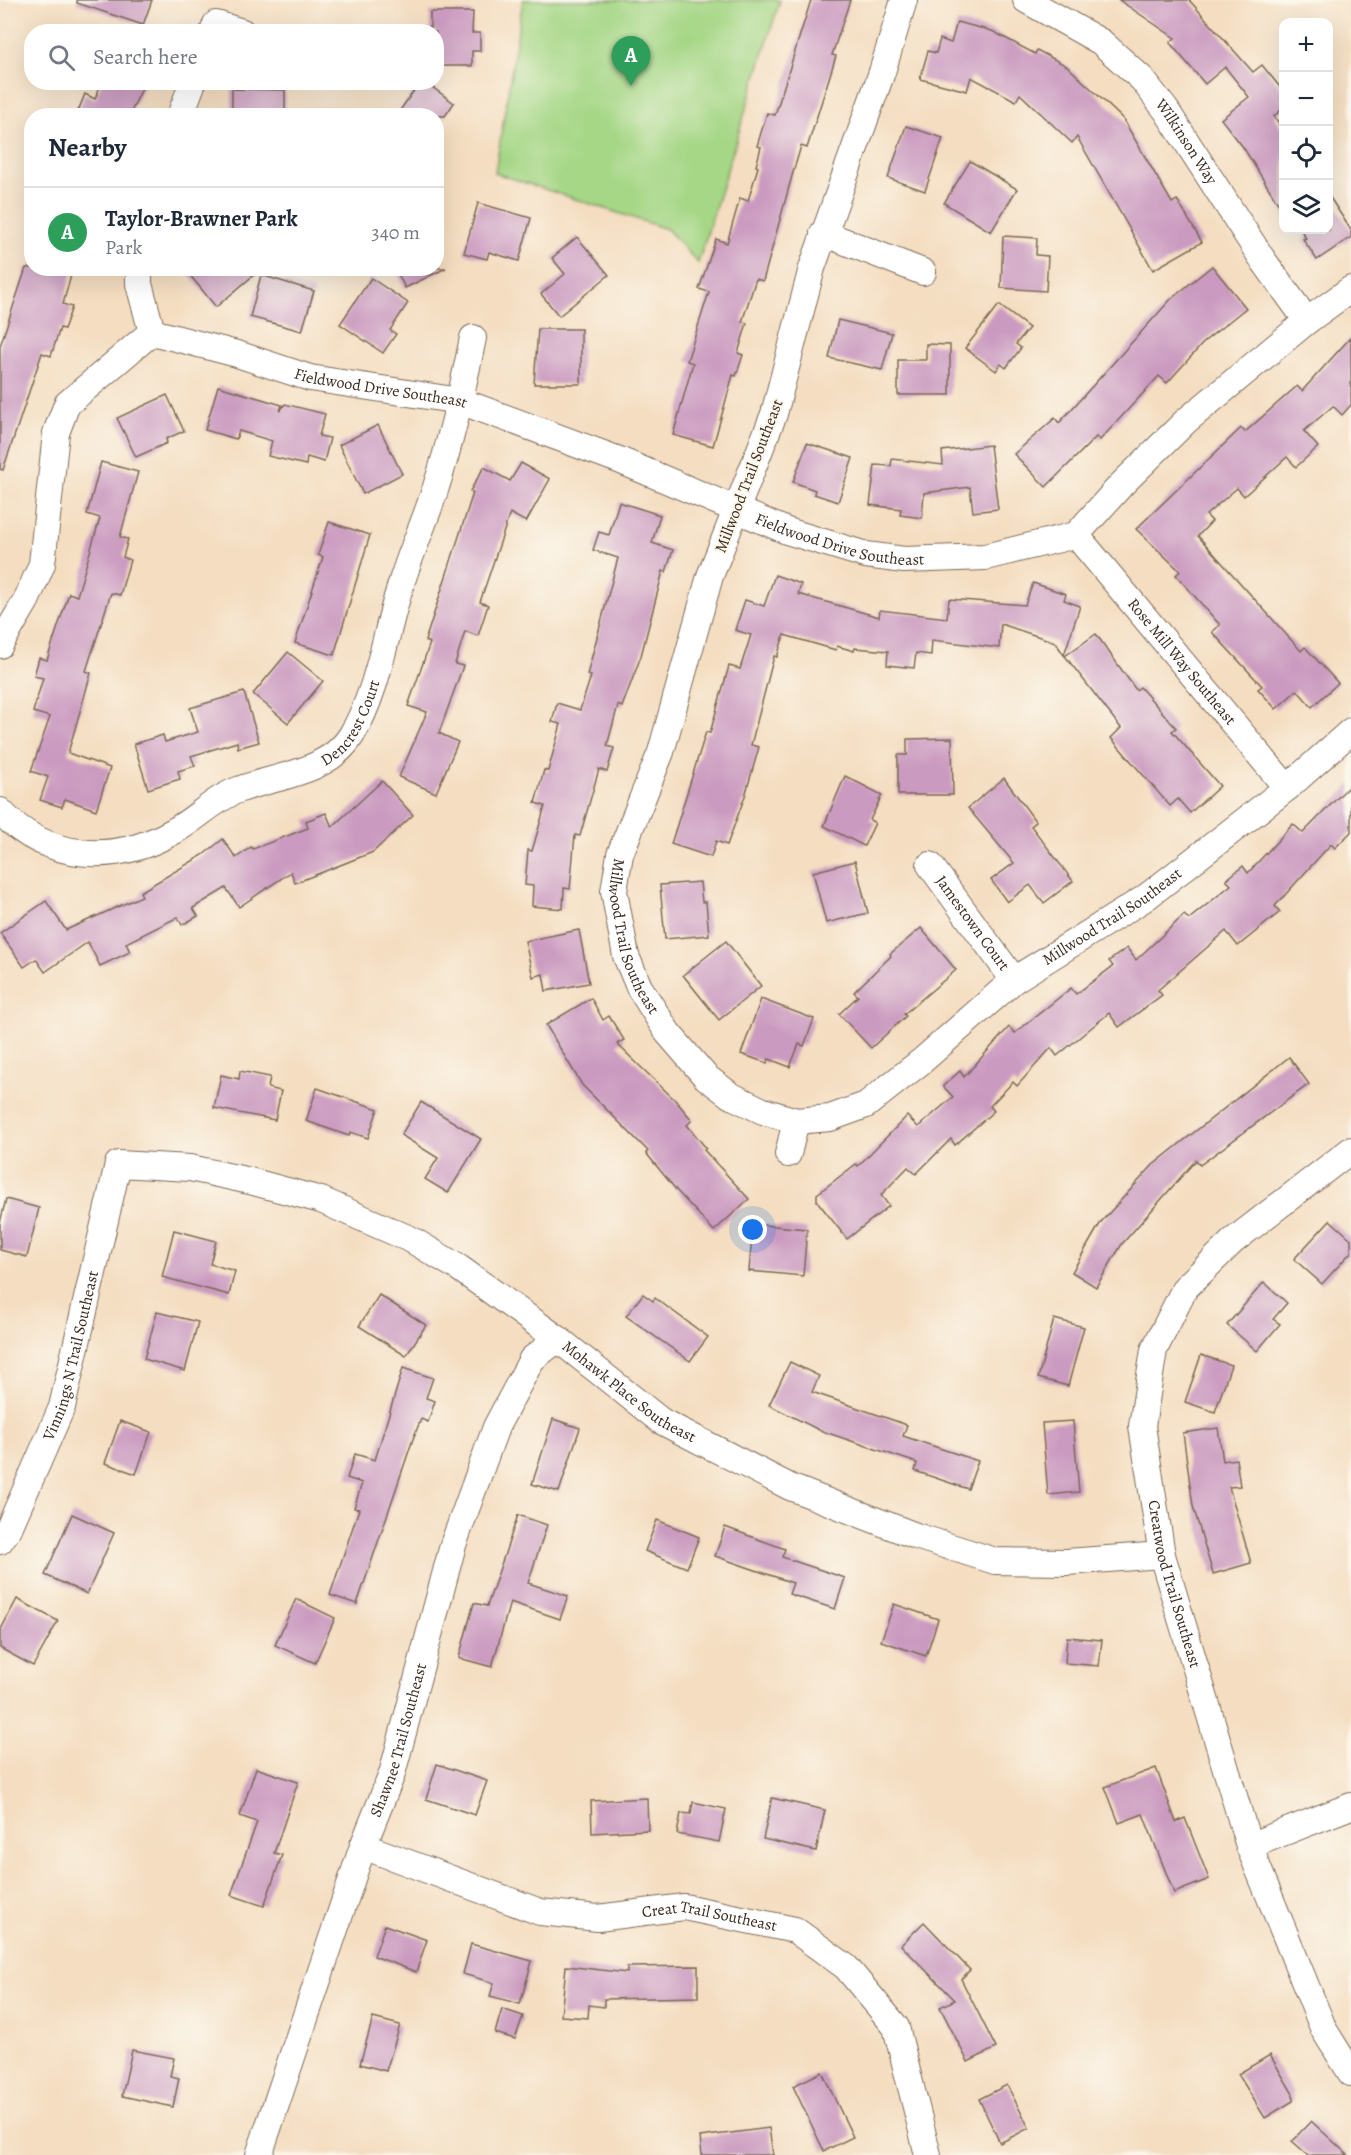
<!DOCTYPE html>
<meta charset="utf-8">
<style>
:root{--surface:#fff;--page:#f6f6f7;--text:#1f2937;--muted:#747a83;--line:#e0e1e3;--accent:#d93025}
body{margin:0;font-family:Alegreya,serif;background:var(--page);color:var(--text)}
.controls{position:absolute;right:18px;top:18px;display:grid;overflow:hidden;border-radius:12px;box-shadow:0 6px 24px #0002}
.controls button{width:54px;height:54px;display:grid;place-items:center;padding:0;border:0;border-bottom:2px solid var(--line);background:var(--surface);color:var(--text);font:30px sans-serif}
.you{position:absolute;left:753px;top:1230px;width:21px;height:21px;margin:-15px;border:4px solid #fff;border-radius:50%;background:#1a73e8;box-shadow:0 0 0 9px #1a73e833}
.badge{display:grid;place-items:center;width:39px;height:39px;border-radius:50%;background:var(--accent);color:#fff;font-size:20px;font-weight:700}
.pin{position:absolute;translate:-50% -50px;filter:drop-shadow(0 2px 3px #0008)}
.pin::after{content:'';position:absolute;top:32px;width:21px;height:18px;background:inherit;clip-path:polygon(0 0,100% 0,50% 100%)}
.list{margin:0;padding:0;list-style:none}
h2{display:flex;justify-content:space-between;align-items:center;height:78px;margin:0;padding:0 24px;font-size:26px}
h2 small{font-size:20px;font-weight:400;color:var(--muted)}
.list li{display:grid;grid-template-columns:39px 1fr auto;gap:18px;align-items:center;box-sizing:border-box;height:90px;padding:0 24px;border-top:2px solid var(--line)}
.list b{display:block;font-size:22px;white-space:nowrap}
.list p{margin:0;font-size:20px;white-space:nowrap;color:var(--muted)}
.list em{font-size:20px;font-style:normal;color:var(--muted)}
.icon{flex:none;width:33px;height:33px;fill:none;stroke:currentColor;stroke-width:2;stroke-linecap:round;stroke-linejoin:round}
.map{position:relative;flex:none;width:1351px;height:2155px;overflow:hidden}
.search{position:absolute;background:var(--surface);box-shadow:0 6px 24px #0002;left:24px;top:24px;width:420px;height:66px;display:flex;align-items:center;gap:15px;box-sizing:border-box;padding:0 21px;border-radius:24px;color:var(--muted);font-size:22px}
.panel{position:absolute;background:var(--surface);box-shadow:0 6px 24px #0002;left:24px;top:108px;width:420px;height:168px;border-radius:24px}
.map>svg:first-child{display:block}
.green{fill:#a5d786;stroke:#708052;stroke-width:1.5}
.building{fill:#ca9ac0}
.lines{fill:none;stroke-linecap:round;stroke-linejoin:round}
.street-casing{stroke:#7c6957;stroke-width:28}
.street{stroke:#fff;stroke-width:26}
.labels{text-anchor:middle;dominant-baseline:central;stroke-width:4.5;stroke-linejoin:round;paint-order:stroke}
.street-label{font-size:16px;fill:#3b2a1e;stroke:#fbf7ec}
</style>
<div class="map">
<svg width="1351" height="2155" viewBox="0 0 1351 2155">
<rect width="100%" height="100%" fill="#fbf7ec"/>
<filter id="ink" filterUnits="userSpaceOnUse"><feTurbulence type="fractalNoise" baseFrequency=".0167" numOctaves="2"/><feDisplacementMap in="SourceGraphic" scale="12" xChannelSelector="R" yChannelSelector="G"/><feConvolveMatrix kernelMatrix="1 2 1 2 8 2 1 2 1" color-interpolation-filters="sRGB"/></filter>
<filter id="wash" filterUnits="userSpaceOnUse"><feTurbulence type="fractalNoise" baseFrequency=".008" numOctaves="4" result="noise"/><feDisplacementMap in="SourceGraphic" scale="24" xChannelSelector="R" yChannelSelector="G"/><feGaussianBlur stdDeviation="1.35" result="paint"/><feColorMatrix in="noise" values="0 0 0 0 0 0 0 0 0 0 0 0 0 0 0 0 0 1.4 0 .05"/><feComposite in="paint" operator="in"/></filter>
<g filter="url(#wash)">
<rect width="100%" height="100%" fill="#f4ddc0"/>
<polygon class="green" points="523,0 780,0 698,263 667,229 495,173"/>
<g id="blocks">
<g class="building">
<polygon points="77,0 152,0 143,25 77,3"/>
<polygon points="811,0 850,0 832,55 836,56 807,148 801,146 792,176 763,281 756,279 742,322 747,323 738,353 743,355 736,376 733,375 713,446 673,435 693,363 687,361 709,292 699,289 716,239 727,243 740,198 748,201 758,167 756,166 761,147 757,146 767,113 775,115"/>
<polygon points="1119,0 1189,0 1253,72 1262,65 1284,92 1284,108 1274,116 1284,131 1284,213 1243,147 1221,119 1249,97 1225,67 1205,84 1170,43 1175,38"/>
<polygon points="430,12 473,12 472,33 480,33 480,51 472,51 472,66 436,66 436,32 430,32"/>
<polygon points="957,22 992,31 1035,54 1037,50 1067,66 1123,119 1172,203 1177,200 1202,242 1153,270 1077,137 1072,143 1020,94 1016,101 971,77 967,91 920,79 928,51 936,53 940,39 951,43"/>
<polygon points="102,82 145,82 130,114 133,116 76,116 85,94 95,99"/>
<polygon points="420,82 425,82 454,103 445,116 396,116"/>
<polygon points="232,89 285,90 285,116 232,116"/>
<polygon points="906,126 943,138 925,191 888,178"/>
<polygon points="970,161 1017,189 991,232 944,203"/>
<polygon points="1329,196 1351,230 1351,237 1317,260 1303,239 1306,238 1301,230 1329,230"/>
<polygon points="478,203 531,218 519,261 489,252 487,259 464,253"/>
<polygon points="1003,236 1037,238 1036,255 1048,256 1046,291 1001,288"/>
<polygon points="577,237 609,275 559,316 541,294 565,274 552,258"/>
<polygon points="1212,266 1246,308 1206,340 1167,383 1159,376 1100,440 1096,437 1046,487 1014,454 1055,418 1059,423 1171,299"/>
<polygon points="26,268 73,268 63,304 72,307 64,329 60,328 51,356 42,353 3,470 0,469 0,346"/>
<polygon points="184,268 262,268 216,307"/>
<polygon points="395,268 446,268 405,288"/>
<polygon points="261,275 314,291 302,331 250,317"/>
<polygon points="371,278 408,303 390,330 396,334 383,353 340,324"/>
<polygon points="999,305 1029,328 1016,344 1021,348 1006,368 1001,364 996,371 965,348"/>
<polygon points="838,320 892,333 882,370 829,358"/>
<polygon points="538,329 581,329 581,384 534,384"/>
<polygon points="1351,337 1351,405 1342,415 1333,406 1304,431 1318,447 1296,467 1287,457 1244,496 1237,488 1206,515 1212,521 1198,536 1301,651 1305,647 1338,683 1312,707 1297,690 1276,709 1258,689 1262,686 1212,632 1220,625 1176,575 1180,571 1136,529 1241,428 1245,432 1297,386 1302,391"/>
<polygon points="926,344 950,345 950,395 898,395 898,360 926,360"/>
<polygon points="218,386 282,405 280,411 285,404 325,414 319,436 330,438 324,462 307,457 306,465 268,456 272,441 239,431 236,439 205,430"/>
<polygon points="167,395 184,431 166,439 167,443 136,457 117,418"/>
<polygon points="378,425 402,474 363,494 339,445"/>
<polygon points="807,443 853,458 838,502 814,494 815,490 793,482"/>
<polygon points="990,445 998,509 973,512 970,487 924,493 922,518 900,515 901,509 870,505 875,465 891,466 892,459 943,465 942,451"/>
<polygon points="101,462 138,472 120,537 128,539 123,557 130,560 120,595 111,593 86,671 91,673 68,753 110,768 96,810 65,799 62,807 40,800 48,777 31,771 50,717 33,712 43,678 34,676 39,658 47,660 69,593 77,596 100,518 87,514"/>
<polygon points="521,463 550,479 526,522 510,513 480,602 488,605 478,636 465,631 455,664 463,666 439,733 458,742 436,793 399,777 427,712 408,706 430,643 425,641 473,493 470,491 484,467 510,481"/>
<polygon points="619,502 660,515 652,543 673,550 666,572 663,571 641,656 622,707 618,705 607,746 614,748 607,772 599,769 580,836 575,835 570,889 564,888 563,909 532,906 533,886 525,885 528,850 532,851 545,806 535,803 544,770 548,771 561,724 552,722 557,703 580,710 591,676 587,675 618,558 593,550 599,532 609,535"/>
<polygon points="329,522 370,535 334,655 295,643 323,557 318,555"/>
<polygon points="775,575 801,584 798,594 879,617 880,610 947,618 949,599 1025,605 1033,583 1066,594 1064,600 1080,606 1064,655 1055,642 1001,624 999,648 932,640 931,655 916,653 914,668 887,665 888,651 855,648 854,651 837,646 836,650 784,635 777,657 774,656 751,745 759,747 745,796 727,845 716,841 711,857 671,844 706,732 710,733 729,666 740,669 751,635 735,630 745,600 764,606"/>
<polygon points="1096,634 1136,690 1140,687 1176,728 1172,731 1220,786 1190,813 1178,799 1170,806 1111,738 1121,728 1065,656"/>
<polygon points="288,652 323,681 288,723 253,694"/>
<polygon points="244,692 259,742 238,748 237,742 191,756 195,766 178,771 180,779 148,789 134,744 163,735 165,742 198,732 190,708"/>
<polygon points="952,738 953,795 898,795 898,755 907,755 907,739"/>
<polygon points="845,776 882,795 870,820 875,823 864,846 824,826"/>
<polygon points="1004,778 1036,822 1031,826 1073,881 1044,903 1030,885 1007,902 991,880 1014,863 968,808"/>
<polygon points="382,781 413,815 373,852 295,883 291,872 239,907 226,888 193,908 198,916 182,925 178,917 126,943 130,952 100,966 88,942 45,972 36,959 24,967 0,933 46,901 66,930 142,896 140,892 203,855 223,839 236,858 251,847 253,849 308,828 306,821 326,813 332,827"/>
<polygon points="1351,784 1351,832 1335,848 1331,844 1275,906 1280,912 1238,946 1226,931 1158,990 1162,995 1119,1027 1109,1013 1057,1056 1051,1048 1017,1086 1013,1082 990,1106 994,1111 955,1145 951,1139 916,1174 908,1167 881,1195 889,1206 847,1239 817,1201 817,1194 856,1164 858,1166 907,1116 918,1127 953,1097 943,1086 960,1071 964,1077 1009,1027 1015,1033 1071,988 1076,994 1113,966 1109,961 1127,948 1136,960 1184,915 1189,919 1231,885 1226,880 1243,866 1248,873 1293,824 1303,833"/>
<polygon points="855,861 868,913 826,923 813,872"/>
<polygon points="700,882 702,902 706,902 709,935 665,939 660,885"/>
<polygon points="921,928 956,970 904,1014 906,1016 871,1048 839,1014 858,996 854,992 891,956 890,954"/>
<polygon points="579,930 589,983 546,991 543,974 533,977 525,941"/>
<polygon points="726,941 761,986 719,1020 683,975"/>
<polygon points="591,998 603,1020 609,1016 624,1040 617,1044 676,1101 692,1120 687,1125 706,1148 704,1150 749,1199 714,1231 677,1191 646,1153 648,1151 582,1085 546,1025"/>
<polygon points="761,999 814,1019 804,1046 799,1044 790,1067 769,1059 767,1063 741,1054"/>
<polygon points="1289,1057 1309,1084 1200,1165 1196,1160 1122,1244 1096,1287 1072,1272 1101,1222 1153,1165"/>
<polygon points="240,1071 270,1077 268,1088 281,1091 275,1120 214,1108 221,1075 239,1079"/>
<polygon points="317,1088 378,1109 368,1138 350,1132 349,1136 306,1121"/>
<polygon points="421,1102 481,1139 448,1193 425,1179 438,1158 401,1135"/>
<polygon points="6,1199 39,1208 27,1257 0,1250 0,1223"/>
<polygon points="1330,1220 1351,1239 1351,1252 1322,1284 1294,1259"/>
<polygon points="753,1224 807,1229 803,1276 749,1271"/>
<polygon points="174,1230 216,1241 210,1264 235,1271 229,1295 162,1277"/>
<polygon points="1264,1282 1287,1303 1273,1319 1280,1324 1257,1351 1227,1325"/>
<polygon points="643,1294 653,1301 655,1298 708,1337 690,1361 626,1316"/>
<polygon points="379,1295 426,1325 406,1356 359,1326"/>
<polygon points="157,1312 198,1322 185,1371 144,1359"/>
<polygon points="1054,1319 1084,1327 1068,1386 1038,1378"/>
<polygon points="1201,1355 1231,1365 1215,1412 1185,1402"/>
<polygon points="790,1362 819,1376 812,1392 907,1425 903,1436 978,1461 968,1489 915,1471 917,1463 819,1430 769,1405"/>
<polygon points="403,1368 433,1378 426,1398 435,1401 428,1422 421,1419 413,1439 357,1604 330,1595 359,1509 354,1508 362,1483 347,1478 355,1454 375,1460"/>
<polygon points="553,1419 580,1428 559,1492 532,1484"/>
<polygon points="120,1421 151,1432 136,1474 105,1463"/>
<polygon points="1073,1421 1079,1492 1048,1495 1042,1423"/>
<polygon points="1218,1428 1223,1461 1236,1459 1240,1486 1229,1487 1251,1563 1213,1574 1193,1506 1183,1433"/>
<polygon points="72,1514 114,1533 87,1594 45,1575"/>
<polygon points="518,1515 547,1525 528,1583 568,1596 560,1619 510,1602 492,1667 459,1658 474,1603 487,1606"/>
<polygon points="657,1520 699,1537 687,1568 645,1551"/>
<polygon points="725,1527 785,1549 782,1557 845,1578 835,1609 789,1594 793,1583 715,1556"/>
<polygon points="17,1599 58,1621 33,1666 0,1648 0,1631"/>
<polygon points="296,1599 335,1618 315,1663 275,1645"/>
<polygon points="894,1604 938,1619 926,1656 881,1641"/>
<polygon points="1067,1637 1102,1640 1099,1666 1065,1663"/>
<polygon points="437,1764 487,1781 475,1815 426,1799"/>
<polygon points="256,1768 298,1782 274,1853 282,1855 264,1906 231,1895 257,1822 240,1816"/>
<polygon points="1156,1768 1176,1822 1185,1818 1209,1879 1174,1893 1143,1814 1119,1823 1105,1787"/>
<polygon points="647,1798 648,1830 592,1833 591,1801"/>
<polygon points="772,1798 825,1810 816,1851 763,1839"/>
<polygon points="693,1802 726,1809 719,1842 677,1834 681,1813 691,1814"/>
<polygon points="924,1922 970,1970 961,1979 996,2048 968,2062 940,2007 955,2000 901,1945"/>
<polygon points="385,1925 427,1940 416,1972 374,1956"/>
<polygon points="471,1944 532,1961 520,2004 490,1996 494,1983 463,1974"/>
<polygon points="566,1966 627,1973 627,1967 698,1966 698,1997 604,1999 604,2007 589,2005 588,2018 561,2016"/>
<polygon points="502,2009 523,2016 515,2039 495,2033"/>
<polygon points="373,2018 400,2025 386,2071 360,2064"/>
<polygon points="132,2050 174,2058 170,2076 179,2078 173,2107 122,2096"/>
<polygon points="1270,2055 1293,2094 1293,2101 1265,2118 1238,2074"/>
<polygon points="822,2072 853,2137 824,2151 793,2086"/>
<polygon points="1007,2085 1029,2128 1000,2143 979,2099"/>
<polygon points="1311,2121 1348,2155 1308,2155 1292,2141"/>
<polygon points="769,2128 773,2155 702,2155 700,2137"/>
</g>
</g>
</g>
<g filter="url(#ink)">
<use href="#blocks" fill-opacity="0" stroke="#7c6957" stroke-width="1.5"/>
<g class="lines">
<defs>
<g id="street">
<path id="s1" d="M 904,0 L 882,72 L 812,268 L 774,414 L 710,576 L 661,752 L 620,854 L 614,891 L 626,956 L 639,987 L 668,1033 L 706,1077 L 730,1095 L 763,1111 L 796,1121 L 830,1118 L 866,1105 L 923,1060 L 1014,980 L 1145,898 L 1287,788 L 1351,731"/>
<path id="s2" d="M 1026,0 L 1101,42 L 1142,79 L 1166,110 L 1263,260 L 1307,321"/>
<polyline points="213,32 216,24 242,32"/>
<polyline points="180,116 193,82"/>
<polyline points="823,233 923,272"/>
<path id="s3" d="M 152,332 L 237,354 L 310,378 L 460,401 L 619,460 L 787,531 L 866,555 L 904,560 L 985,557 L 1076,535 L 1122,484 L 1186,421 L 1307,321 L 1351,289"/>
<path id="s4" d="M 1076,535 L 1287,788"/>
<polyline points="0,645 26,601 42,564 56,433 67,404 152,332 139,284 139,268"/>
<path id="s5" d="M 0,811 C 47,861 115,865 174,831 C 196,819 214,799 238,790 C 275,776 328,773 351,736 C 379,690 385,632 402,581 C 412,549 426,519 436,487 C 452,438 463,388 473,338"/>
<path id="s6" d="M 930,865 L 1014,980"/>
<path id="s7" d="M 1351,1150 L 1233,1241 L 1185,1288 L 1154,1350 L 1142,1426 L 1162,1555 L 1249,1846 L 1324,2030 L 1351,2073"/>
<polyline points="788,1154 796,1121"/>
<path id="s8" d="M 0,1541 L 9,1528 L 62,1407 L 118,1164 L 190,1168 L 250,1181 L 321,1200 L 412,1240 L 459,1268 L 558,1339 L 661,1421 L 790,1487 L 916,1536 L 995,1561 L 1067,1562 L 1162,1555"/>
<path id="s9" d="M 363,1846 L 540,1912 L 598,1918 L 684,1907 L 795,1930 L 846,1967 L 896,2027 L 928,2155"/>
<polyline points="1249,1846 1351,1806"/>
<path id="s10" d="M 259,2155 L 363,1846 L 392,1774 L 453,1545 L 496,1427 L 532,1359 L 558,1339"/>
</g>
</defs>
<use href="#street" class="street-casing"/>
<use href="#street" class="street"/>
</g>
</g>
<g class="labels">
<g class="street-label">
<text stroke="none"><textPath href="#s2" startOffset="218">Wilkinson Way</textPath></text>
<text stroke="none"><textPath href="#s3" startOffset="236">Fieldwood Drive Southeast</textPath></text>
<text transform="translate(749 476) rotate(-69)">Millwood Trail Southeast</text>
<text stroke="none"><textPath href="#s3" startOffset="722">Fieldwood Drive Southeast</textPath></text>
<text stroke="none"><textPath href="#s4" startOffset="165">Rose Mill Way Southeast</textPath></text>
<text stroke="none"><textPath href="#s5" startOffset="405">Dencrest Court</textPath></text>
<text stroke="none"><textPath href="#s1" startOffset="1635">Millwood Trail Southeast</textPath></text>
<text stroke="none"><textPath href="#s6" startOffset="72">Jamestown Court</textPath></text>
<text stroke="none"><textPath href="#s1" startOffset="987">Millwood Trail Southeast</textPath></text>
<text stroke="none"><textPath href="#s8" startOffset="200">Vinnings N Trail Southeast</textPath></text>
<text stroke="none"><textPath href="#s8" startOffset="969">Mohawk Place Southeast</textPath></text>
<text stroke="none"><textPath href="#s7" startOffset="524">Creatwood Trail Southeast</textPath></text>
<text stroke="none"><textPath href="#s10" startOffset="438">Shawnee Trail Southeast</textPath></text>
<text stroke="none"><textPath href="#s9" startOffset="360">Creat Trail Southeast</textPath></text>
</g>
</g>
</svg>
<div class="controls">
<button>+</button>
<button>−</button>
<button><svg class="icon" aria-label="locate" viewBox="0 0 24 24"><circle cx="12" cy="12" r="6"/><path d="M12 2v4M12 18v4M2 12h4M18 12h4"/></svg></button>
<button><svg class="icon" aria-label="layers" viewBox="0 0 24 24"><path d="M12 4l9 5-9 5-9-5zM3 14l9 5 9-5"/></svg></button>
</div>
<div class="you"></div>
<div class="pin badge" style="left:631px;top:86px;background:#2e9e5b">A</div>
<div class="search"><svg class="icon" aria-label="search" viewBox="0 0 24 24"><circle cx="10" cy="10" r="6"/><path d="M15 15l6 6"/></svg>Search here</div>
<section class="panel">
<h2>Nearby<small></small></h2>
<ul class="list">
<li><span class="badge" style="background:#2e9e5b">A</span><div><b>Taylor-Brawner Park</b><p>Park</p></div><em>340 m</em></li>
</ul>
</section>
</div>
